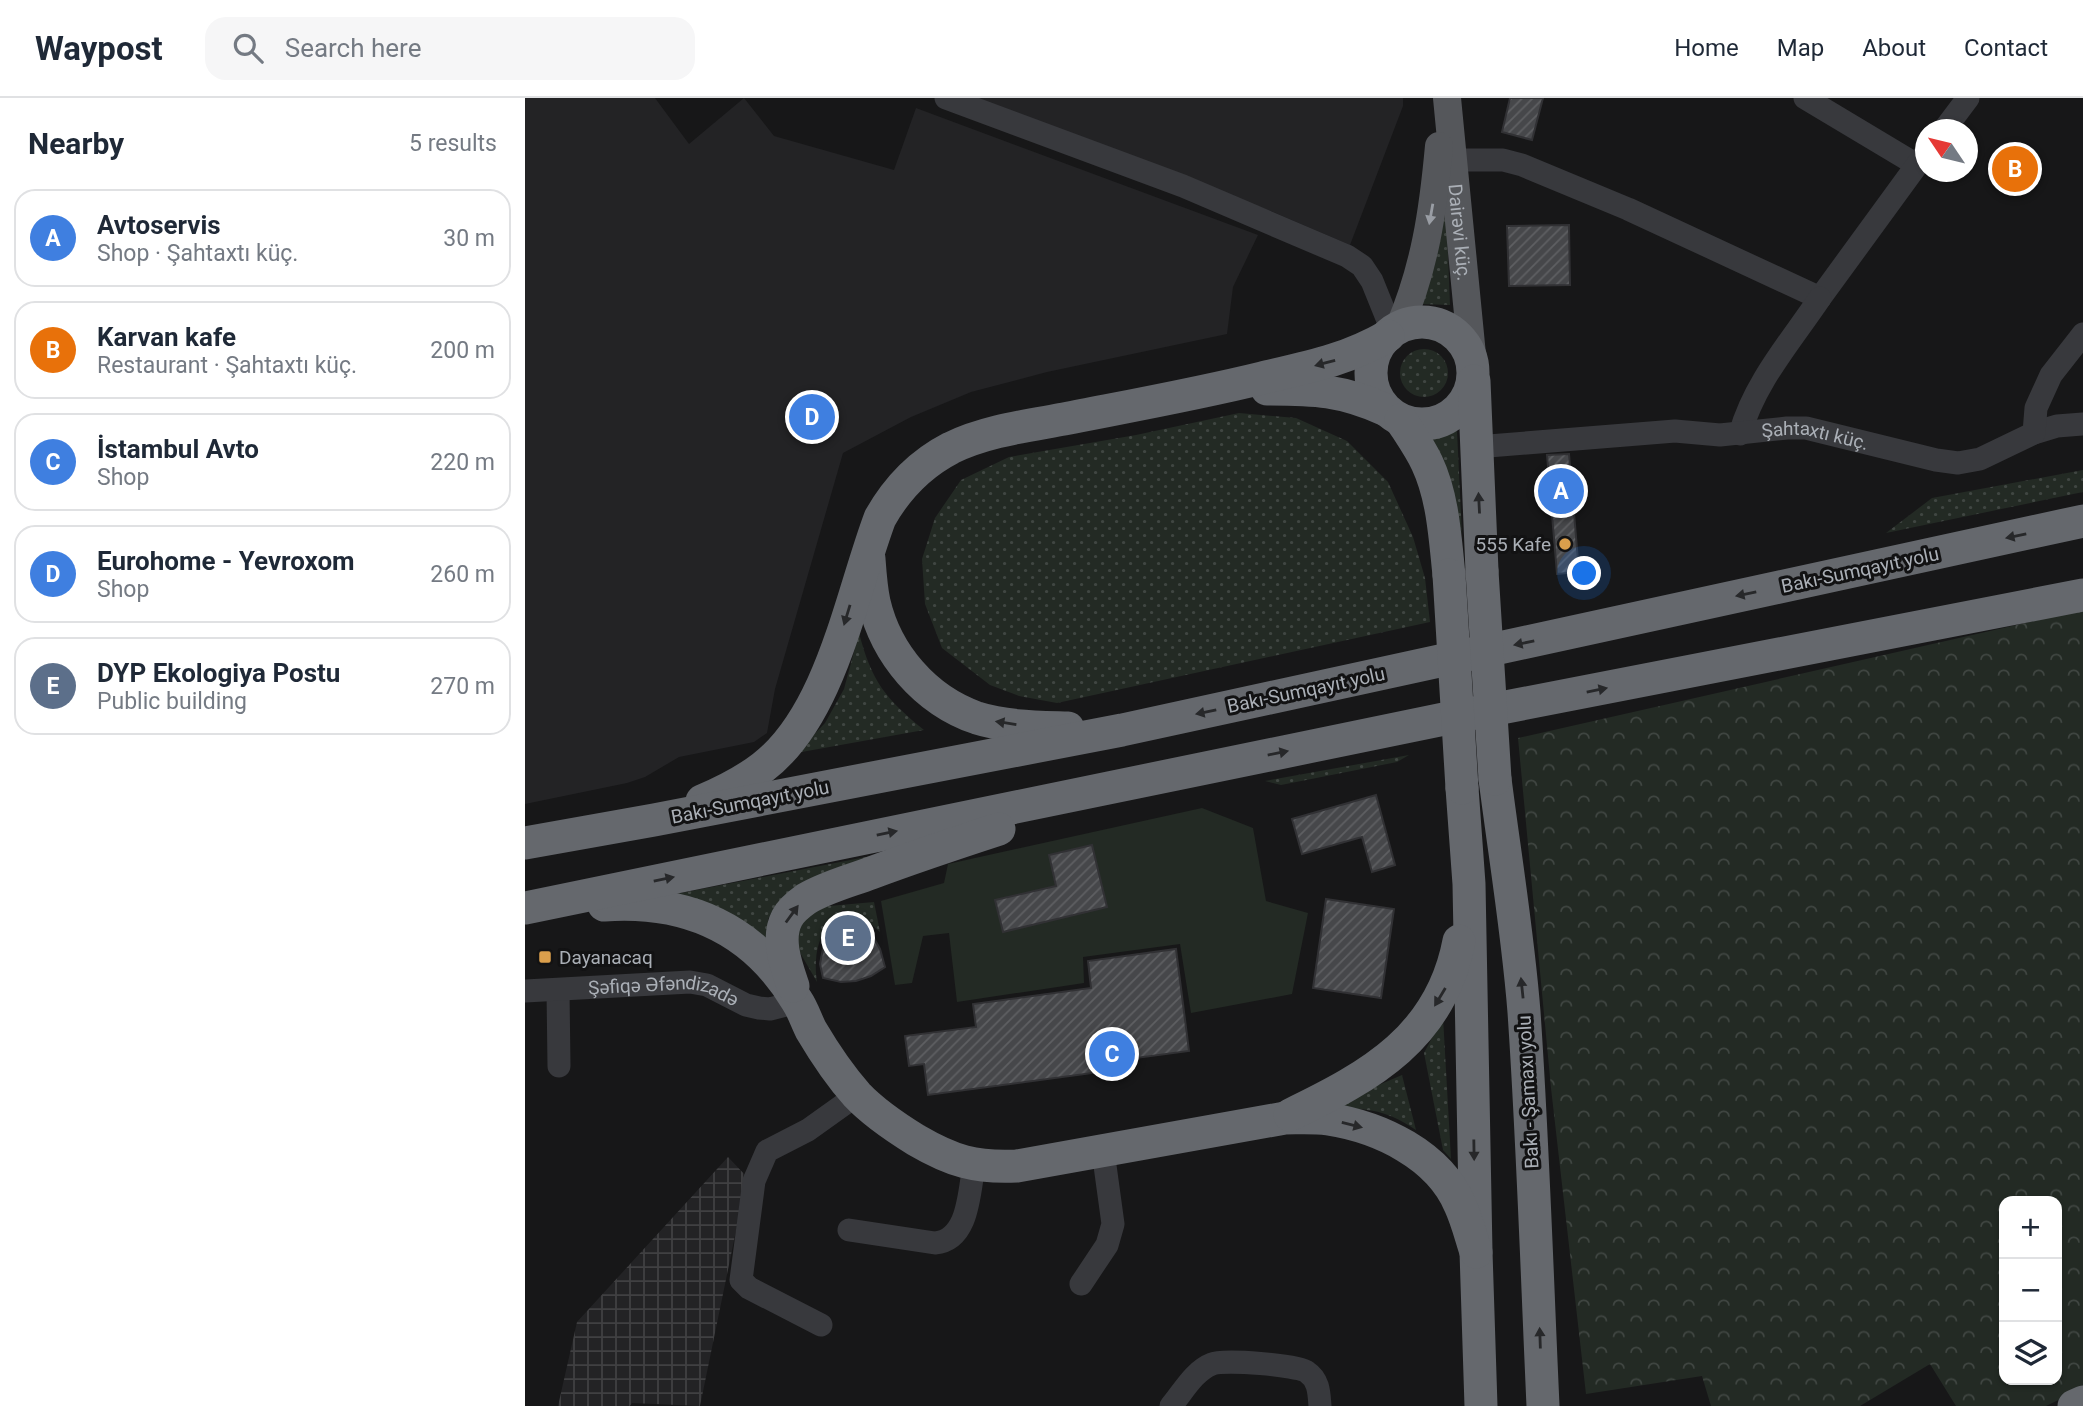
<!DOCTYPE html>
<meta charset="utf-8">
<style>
:root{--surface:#fff;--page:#f6f6f7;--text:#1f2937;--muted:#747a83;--line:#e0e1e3;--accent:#0b8043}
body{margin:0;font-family:Roboto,sans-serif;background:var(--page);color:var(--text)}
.controls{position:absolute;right:21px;bottom:21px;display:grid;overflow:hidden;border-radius:14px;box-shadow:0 2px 5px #0004}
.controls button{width:63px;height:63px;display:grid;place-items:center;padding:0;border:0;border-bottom:2px solid var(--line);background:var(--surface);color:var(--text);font:35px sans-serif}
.compass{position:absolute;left:1390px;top:21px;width:63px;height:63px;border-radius:50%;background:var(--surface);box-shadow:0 2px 5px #0004;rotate:305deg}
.you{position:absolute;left:1060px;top:476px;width:24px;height:24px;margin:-18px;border:5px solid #fff;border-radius:50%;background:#1a73e8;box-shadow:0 0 0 10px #1a73e833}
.badge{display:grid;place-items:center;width:46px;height:46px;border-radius:50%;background:var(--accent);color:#fff;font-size:23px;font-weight:700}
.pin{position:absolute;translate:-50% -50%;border:4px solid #fff;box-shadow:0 2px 7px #0006}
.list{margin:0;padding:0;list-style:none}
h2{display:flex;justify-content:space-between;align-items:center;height:91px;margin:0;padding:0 28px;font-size:30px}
h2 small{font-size:23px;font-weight:400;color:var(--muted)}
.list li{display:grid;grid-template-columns:46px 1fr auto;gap:21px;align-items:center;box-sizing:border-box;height:98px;margin:0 14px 14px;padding:0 14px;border:2px solid var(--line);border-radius:21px}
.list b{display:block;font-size:26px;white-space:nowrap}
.list p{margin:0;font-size:23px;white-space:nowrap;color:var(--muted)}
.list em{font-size:23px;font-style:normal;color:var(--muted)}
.icon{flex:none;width:38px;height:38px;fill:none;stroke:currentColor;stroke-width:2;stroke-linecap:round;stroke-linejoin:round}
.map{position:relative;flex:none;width:1558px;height:1308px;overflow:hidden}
header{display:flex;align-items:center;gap:42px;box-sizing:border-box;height:98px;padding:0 35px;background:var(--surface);border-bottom:2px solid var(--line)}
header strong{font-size:33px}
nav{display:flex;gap:38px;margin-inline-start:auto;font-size:24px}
.search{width:490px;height:63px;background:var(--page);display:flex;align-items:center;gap:18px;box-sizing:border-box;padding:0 24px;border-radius:21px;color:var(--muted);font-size:26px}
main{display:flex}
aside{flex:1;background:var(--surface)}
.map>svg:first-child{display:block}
.built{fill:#232325}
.industrial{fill:url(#industrial-grid)}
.grass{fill:url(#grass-dots)}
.forest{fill:url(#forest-crowns);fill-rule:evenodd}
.park{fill:#232a24}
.building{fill:url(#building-hatch);stroke:#313134;stroke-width:2}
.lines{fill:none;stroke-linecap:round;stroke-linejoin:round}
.minor{stroke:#38393d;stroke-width:23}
.major{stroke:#55575b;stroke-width:28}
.highway{stroke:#65686d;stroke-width:33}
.highway-bridge{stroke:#65686d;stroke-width:33}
.oneway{fill:#999da4}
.oneway2{fill:#27282a}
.poi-dot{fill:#db9f4c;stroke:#121213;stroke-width:2.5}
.labels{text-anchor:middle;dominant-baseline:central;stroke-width:6;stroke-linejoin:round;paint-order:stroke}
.street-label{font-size:19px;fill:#aaafb6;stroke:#121213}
.poi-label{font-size:19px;fill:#aaafb6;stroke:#121213;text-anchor:end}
</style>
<header>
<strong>Waypost</strong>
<div class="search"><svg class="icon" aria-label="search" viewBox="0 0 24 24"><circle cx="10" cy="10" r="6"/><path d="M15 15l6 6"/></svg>Search here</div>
<nav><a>Home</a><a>Map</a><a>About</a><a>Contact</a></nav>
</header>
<main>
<aside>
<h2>Nearby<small>5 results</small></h2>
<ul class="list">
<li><span class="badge" style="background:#3f7fe0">A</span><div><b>Avtoservis</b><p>Shop · Şahtaxtı küç.</p></div><em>30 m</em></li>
<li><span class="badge" style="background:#e8710a">B</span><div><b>Karvan kafe</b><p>Restaurant · Şahtaxtı küç.</p></div><em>200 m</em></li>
<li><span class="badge" style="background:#3f7fe0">C</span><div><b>İstambul Avto</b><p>Shop</p></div><em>220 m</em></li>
<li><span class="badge" style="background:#3f7fe0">D</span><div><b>Eurohome - Yevroxom</b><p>Shop</p></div><em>260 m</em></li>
<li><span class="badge" style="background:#5c6f8a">E</span><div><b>DYP Ekologiya Postu</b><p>Public building</p></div><em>270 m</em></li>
</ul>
</aside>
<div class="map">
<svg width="1558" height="1308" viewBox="0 0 1558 1308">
<defs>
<pattern id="industrial-grid" width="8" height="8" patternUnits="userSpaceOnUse" patternTransform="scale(1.75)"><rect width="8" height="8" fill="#232325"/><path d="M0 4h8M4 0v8" fill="none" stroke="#404042"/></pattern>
<pattern id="grass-dots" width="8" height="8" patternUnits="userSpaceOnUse" patternTransform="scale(1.75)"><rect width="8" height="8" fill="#232a24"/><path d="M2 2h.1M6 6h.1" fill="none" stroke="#404642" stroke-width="1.8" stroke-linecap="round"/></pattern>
<pattern id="forest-crowns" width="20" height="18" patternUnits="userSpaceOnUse" patternTransform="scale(1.75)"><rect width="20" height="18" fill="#232a24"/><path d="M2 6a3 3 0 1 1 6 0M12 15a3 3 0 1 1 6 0" fill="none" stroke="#404642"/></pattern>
<pattern id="building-hatch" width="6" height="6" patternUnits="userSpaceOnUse" patternTransform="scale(1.75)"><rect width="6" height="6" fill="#46474a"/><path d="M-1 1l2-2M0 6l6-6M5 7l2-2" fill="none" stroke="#5e5f62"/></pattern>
</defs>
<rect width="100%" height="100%" fill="#171718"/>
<g class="built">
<polygon points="0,0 130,0 164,46 219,0 249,38 369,72 391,10 733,137 708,189 702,236 522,274 446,294 386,319 318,355 250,591 242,635 229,644 154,659 120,679 102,685 0,706"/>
<polygon points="448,0 878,0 878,8 825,147 748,114"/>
</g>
<polygon class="industrial" points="203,1059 222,1079 175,1308 107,1305 105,1308 33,1308 52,1224"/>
<g class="grass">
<polygon points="920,80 925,207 895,206"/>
<circle cx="899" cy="275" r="24"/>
<polygon points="714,315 771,320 822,343 863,384 888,439 900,480 905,524 532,605 494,598 465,587 417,550 400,506 397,461 410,420 436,382 484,359 611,337"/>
<polygon points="932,333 937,437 929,399 896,335"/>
<polygon points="1558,372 1558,394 1361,435 1407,400"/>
<path d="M 334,535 C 347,584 360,600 399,632 L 271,655 L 300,625 L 319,591 Z"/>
<polygon points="884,657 872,664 756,687 740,683"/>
<polygon points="392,749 251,807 243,821 247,852 146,797"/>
<path d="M 349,804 L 355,834 L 334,816 L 318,812 C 294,831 288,854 292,884 L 270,846 L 272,829 L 293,809 Z"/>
<polygon points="918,919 926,1061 918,1052 899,955"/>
<path d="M 877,977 L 891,1032 C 857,1009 840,1011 800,1010 Z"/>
</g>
<path class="forest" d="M 1558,512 L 1558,1290 L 1521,1308 L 1431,1308 L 1405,1266 L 1335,1308 L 1186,1308 L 1177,1278 L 1061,1296 L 1026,990 L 993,640 ZM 1479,1103 L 1532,1103 L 1532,1282 L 1479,1282 Z"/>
<polygon class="park" points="677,710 728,730 741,803 783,815 767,896 666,915 655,846 558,859 559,885 432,904 424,835 398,838 387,885 370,887 356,803 419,785 423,766"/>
<g class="building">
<polygon points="985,0 1018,0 1007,42 977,34"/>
<polygon points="1044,127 1045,187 984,188 982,128"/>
<polygon points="1044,356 1054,474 1032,476 1022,357"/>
<polygon points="851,697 870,767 847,774 837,739 777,756 767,721"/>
<polygon points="567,747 582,809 478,834 470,802 531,788 524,757"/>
<polygon points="801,801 869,811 856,900 788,890"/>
<polygon points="319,819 334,825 347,837 355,851 360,869 346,878 331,883 316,884 298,880 295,866 298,850 304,836"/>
<polygon points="651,851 664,953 573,965 575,974 403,997 399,966 384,968 380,938 451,929 448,906 566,890 563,863"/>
</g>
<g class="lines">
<g class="minor">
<polyline points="421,0 658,88 822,158 837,168 847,183 868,235"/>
<polyline points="1280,0 1392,67"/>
<polyline points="1419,32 1443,0"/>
<polyline points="928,62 978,62 997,67 1103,111 1295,200 1400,56"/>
<polyline points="1509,335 1532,328 1558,326"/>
<path d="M 1215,336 C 1229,285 1266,243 1295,200"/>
<path id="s1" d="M 951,349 L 1150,333 L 1195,337 L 1262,330 L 1281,330 L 1411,362 L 1433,365 L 1455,361 L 1509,335 L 1511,310 L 1526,277 L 1558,236"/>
<polyline points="33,892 34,968"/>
<path id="s2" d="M 0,893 L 165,884 L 182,887 L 221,907 L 234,910 L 245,911 L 273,904"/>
<path d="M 324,1132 L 410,1145 C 444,1142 444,1094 449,1067"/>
<polyline points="556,1186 582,1147 588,1126 578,1053"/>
<polyline points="296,1227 224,1190 216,1182 229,1083 242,1053 283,1032 332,997"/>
<path d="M 646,1308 C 658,1294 669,1273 687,1266 C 698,1261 773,1267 782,1274 C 794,1282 794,1295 795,1308"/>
</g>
<g class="major">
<path id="s3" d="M 922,0 L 948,267"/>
<path d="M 874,230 C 900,169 908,114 914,48"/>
</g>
<g class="highway">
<circle cx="897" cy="275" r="51"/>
<polyline points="949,283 957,473"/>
<path d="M 742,291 C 790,291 817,292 861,312"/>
<path d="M 876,322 C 885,336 895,350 902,365 C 918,399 920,439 924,477"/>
<path d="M 344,461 C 345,475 346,490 349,504 C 361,556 400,602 452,620 C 480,629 513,629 543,630"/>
<path d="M 970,681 C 980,759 993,836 999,914 C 1008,1045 1012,1177 1018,1308"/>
<polyline points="937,690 944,786 951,1154 956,1308"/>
<path d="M 177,703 C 198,694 220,683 238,669 C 306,617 326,497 355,420 C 372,390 395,366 426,350 C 461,333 501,328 539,321 C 605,308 672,296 737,280 C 784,269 821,262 863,238"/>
<polyline points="0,745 129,722 597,632 1558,423"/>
<path d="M 79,807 C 163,801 229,831 272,903 C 278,912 281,922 286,932 C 299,954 315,978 332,997 C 349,1015 370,1029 391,1042 C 427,1063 450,1070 492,1068 L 760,1020 C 774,1020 789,1019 803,1021 C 855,1029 914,1057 935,1107 C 942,1122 946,1139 951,1154"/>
<polyline points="0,810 919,621 1558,497"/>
<path d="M 268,888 C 261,867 251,841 262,820 C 266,812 274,806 281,801 C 301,789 325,783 346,775 C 389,759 431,745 474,731"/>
<path d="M 765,1017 C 846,978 916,939 934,843"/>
<polyline points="1549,1308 1558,1304"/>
</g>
<g class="highway-bridge">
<polyline points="957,473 970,681"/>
<polyline points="924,477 937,690"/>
</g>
</g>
<defs><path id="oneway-solid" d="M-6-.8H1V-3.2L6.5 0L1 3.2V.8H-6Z" transform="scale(1.75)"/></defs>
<use class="oneway" href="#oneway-solid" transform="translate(906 116) rotate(100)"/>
<g class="oneway2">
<use href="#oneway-solid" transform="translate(800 265) rotate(165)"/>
<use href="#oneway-solid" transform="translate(954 405) rotate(-93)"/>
<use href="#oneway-solid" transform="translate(1491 438) rotate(168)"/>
<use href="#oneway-solid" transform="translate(1221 496) rotate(168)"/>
<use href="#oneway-solid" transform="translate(322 517) rotate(107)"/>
<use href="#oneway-solid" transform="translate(999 545) rotate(168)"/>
<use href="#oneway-solid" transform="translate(1072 592) rotate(-11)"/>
<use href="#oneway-solid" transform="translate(681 614) rotate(168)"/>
<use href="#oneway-solid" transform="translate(481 625) rotate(-171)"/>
<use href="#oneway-solid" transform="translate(753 655) rotate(-11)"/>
<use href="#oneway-solid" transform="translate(362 735) rotate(-12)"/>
<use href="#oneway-solid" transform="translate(139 781) rotate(-12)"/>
<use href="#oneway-solid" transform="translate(267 816) rotate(-54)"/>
<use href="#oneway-solid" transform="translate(997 890) rotate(-96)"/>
<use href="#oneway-solid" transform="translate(915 899) rotate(121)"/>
<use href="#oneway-solid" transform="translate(827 1027) rotate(14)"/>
<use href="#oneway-solid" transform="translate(949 1052) rotate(89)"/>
<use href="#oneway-solid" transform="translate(1015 1240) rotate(-92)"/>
</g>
<g class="poi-dot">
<circle cx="1040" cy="446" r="7"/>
<rect x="13" y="852" width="14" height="14" rx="3.5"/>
</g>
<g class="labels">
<g class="street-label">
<text stroke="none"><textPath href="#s3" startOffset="135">Dairəvi küç.</textPath></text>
<text stroke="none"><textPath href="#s1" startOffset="341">Şahtaxtı küç.</textPath></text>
<text transform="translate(1335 472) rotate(-12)">Bakı-Sumqayıt yolu</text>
<text transform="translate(781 592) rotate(-12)">Bakı-Sumqayıt yolu</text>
<text transform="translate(225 704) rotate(-11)">Bakı-Sumqayıt yolu</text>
<text stroke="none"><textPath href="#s2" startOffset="140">Şəfiqə Əfəndizadə</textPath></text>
<text transform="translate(1003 994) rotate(-93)">Bakı - Şamaxı yolu</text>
</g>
<g class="poi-label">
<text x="1026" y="446">555 Kafe</text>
<text x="34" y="859" text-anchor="start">Dayanacaq</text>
</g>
</g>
</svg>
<div class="controls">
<button>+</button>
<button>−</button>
<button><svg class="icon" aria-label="layers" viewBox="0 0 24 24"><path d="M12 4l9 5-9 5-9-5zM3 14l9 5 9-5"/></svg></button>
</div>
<svg class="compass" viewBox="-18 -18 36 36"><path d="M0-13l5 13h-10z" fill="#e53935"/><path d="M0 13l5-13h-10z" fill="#747a83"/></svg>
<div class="you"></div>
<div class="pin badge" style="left:1036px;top:393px;background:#3f7fe0">A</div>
<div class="pin badge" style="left:1490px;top:71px;background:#e8710a">B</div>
<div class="pin badge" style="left:587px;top:956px;background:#3f7fe0">C</div>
<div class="pin badge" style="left:287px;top:319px;background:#3f7fe0">D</div>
<div class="pin badge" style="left:323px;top:840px;background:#5c6f8a">E</div>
</div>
</main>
